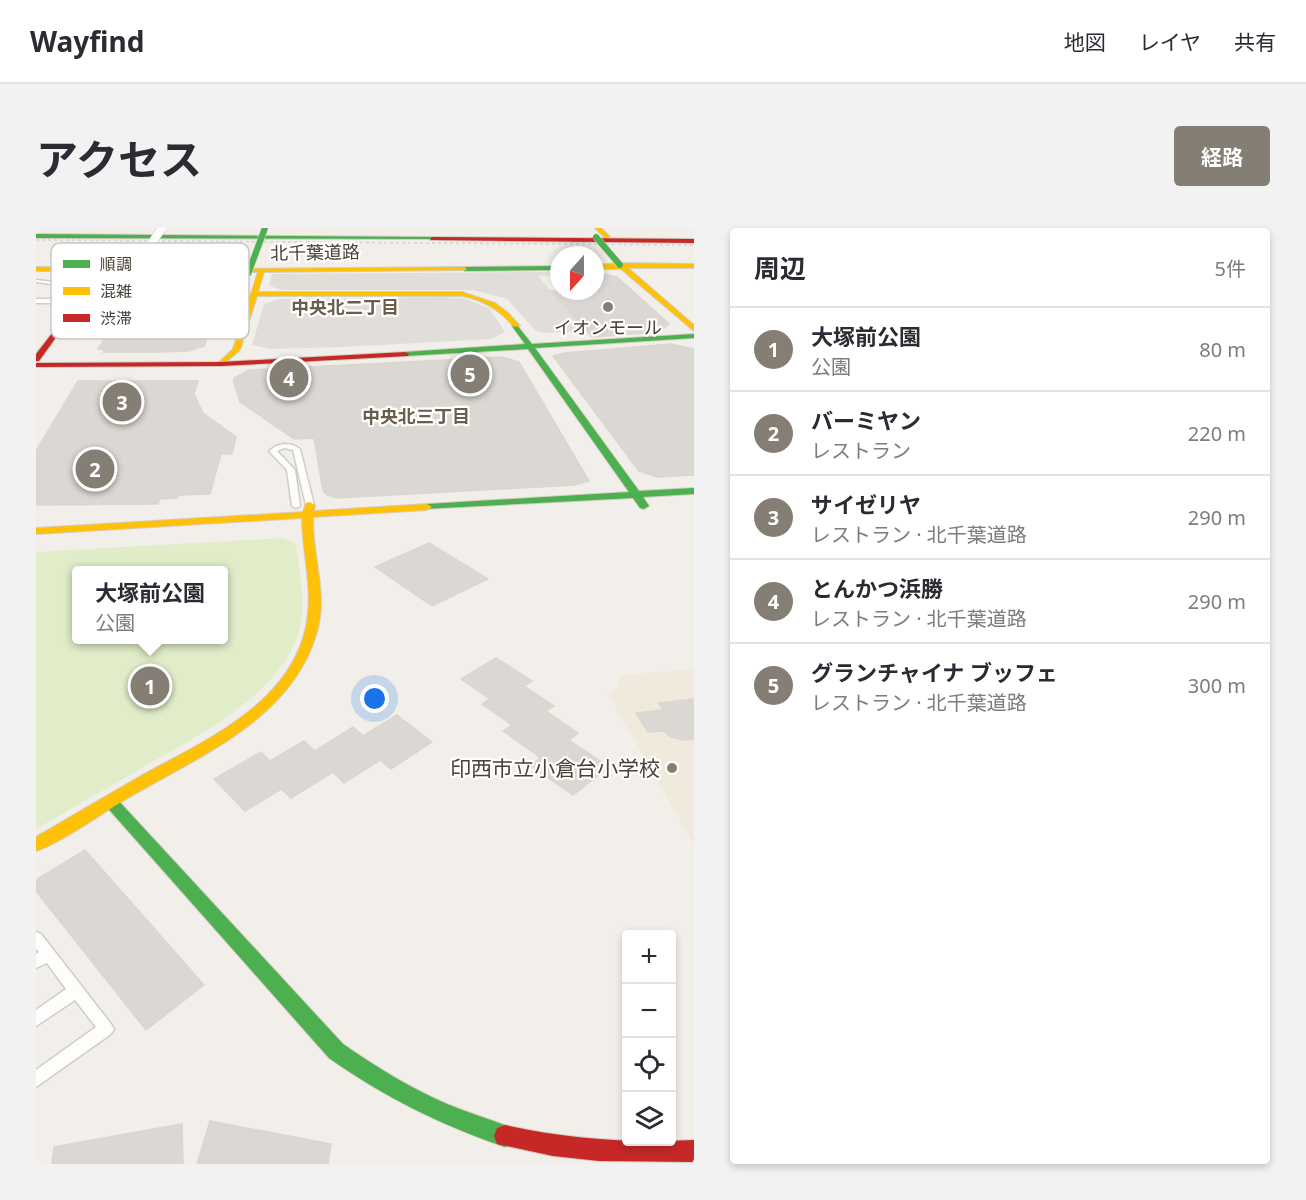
<!DOCTYPE html>
<html lang="ja">
<meta charset="utf-8">
<style>
:root{--surface:#fff;--page:#f2f2f3;--text:#2b2b33;--muted:#7c7c81;--line:#e1e1e2;--accent:#847e74}
body{margin:0;font-family:"Noto Sans","Noto Sans JP",sans-serif;background:var(--page);color:var(--text)}
.controls{position:absolute;right:18px;bottom:18px;display:grid;overflow:hidden;border-radius:6px;box-shadow:0 3px 9px #0003}
.controls button{width:54px;height:54px;display:grid;place-items:center;padding:0;border:0;border-bottom:2px solid var(--line);background:var(--surface);color:var(--text);font:30px sans-serif}
.compass{position:absolute;left:514px;top:18px;width:54px;height:54px;border-radius:50%;background:var(--surface);box-shadow:0 3px 9px #0003;rotate:201deg}
.you{position:absolute;left:339px;top:471px;width:21px;height:21px;margin:-15px;border:4px solid #fff;border-radius:50%;background:#1a73e8;box-shadow:0 0 0 9px #1a73e833}
.badge{display:grid;place-items:center;width:39px;height:39px;border-radius:50%;background:var(--accent);color:#fff;font-size:20px;font-weight:700}
.pin{position:absolute;translate:-50% -50%;border:3px solid #fff;box-shadow:0 2px 6px #0006}
.popup{position:absolute;left:36px;top:338px;width:156px;height:78px;box-sizing:border-box;display:grid;place-content:center;border-radius:6px;background:var(--surface);filter:drop-shadow(0 2px 4px #0005);font-size:20px;white-space:nowrap;color:var(--muted)}
.popup b{font-size:22px;color:var(--text)}
.popup::after{content:'';position:absolute;left:50%;top:100%;margin-left:-12px;border:12px solid transparent;border-top-color:var(--surface)}
.list{margin:0;padding:0;list-style:none}
h2{display:flex;justify-content:space-between;align-items:center;height:78px;margin:0;padding:0 24px;font-size:26px}
h2 small{font-size:20px;font-weight:400;color:var(--muted)}
.list li{display:grid;grid-template-columns:39px 1fr auto;gap:18px;align-items:center;box-sizing:border-box;height:84px;padding:0 24px;border-top:2px solid var(--line)}
.list b{display:block;font-size:22px;white-space:nowrap}
.list p{margin:0;font-size:20px;white-space:nowrap;color:var(--muted)}
.list em{font-size:20px;font-style:normal;color:var(--muted)}
.icon{flex:none;width:33px;height:33px;fill:none;stroke:currentColor;stroke-width:2;stroke-linecap:round;stroke-linejoin:round}
.map{position:relative;flex:none;width:658px;height:936px;overflow:hidden;border-radius:6px}
header{display:flex;align-items:center;gap:36px;box-sizing:border-box;height:84px;padding:0 30px;background:var(--surface);border-bottom:2px solid var(--line)}
header strong{font-size:28px}
nav{display:flex;gap:33px;margin-inline-start:auto;font-size:21px}
.intro{display:flex;align-items:center;justify-content:space-between;box-sizing:border-box;height:144px;padding:0 36px}
h1{margin:0;font-size:42px}
.button{padding:15px 27px;border-radius:6px;background:var(--accent);color:#fff;font-size:21px;font-weight:700}
main{display:flex;gap:36px;padding:0 36px}
aside{flex:1;background:var(--surface);border-radius:6px;box-shadow:0 3px 9px #0003}
.map>svg:first-child{display:block}
.education{fill:#f0eadc}
.green{fill:#e0edc8;fill-rule:evenodd}
.parking{fill:#e1deda}
.building{fill:#dbd8d3;stroke:#dad6d0;stroke-width:1.5}
.lines{fill:none;stroke-linecap:round;stroke-linejoin:round}
.lane-casing{stroke:#d0cdc8;stroke-width:3}
.fast-casing{stroke:#d3cec2;stroke-width:2}
.slow-casing{stroke:#d3cec2;stroke-width:2}
.jam-casing{stroke:#d3cec2;stroke-width:2}
.lane{fill:#fdfdfc;fill-rule:evenodd}
.fast{fill:#4caf50;fill-rule:evenodd}
.slow{fill:#ffc107;fill-rule:evenodd}
.jam{fill:#c62828;fill-rule:evenodd}
.rail{stroke:#d9d9d8;stroke-width:2;stroke-dasharray:3 3;stroke-linecap:butt}
.street-bridge-casing{stroke:#d0cdc8;stroke-width:9;stroke-linecap:butt}
.fast-bridge-casing{stroke:#d3cec2;stroke-width:7;stroke-linecap:butt}
.street-bridge{stroke:#fdfdfc;stroke-width:8}
.fast-bridge{stroke:#4caf50;stroke-width:6}
.poi-dot{fill:#847e74;stroke:#fff;stroke-width:2}
.labels{text-anchor:middle;dominant-baseline:central;stroke-width:4.5;stroke-linejoin:round;paint-order:stroke}
.far-street-label{font-size:18px;fill:#484135;stroke:#fff}
.far-neighbourhood-label{font-size:18px;font-weight:bold;fill:#6c5e4c;stroke:#fff}
.far-poi-label{font-size:18px;fill:#484135;stroke:#fff}
.poi-label{font-size:21px;fill:#484135;stroke:#fff;text-anchor:end}
.key{fill:#fff;stroke:#c8c6c2;stroke-width:1.5}
.key-label{font-size:16px;fill:#484135}
</style>
<header>
<strong>Wayfind</strong>
<nav><a>地図</a><a>レイヤ</a><a>共有</a></nav>
</header>
<div class="intro"><h1>アクセス</h1><a class="button">経路</a></div>
<main>
<div class="map">
<svg width="658" height="936" viewBox="0 0 658 936">
<rect width="100%" height="100%" fill="#f2efea"/>
<polygon class="education" points="658,441 658,617 571,464 582,459 585,447"/>
<path class="green" d="M 247,310 L 260,315 C 262,338 268,362 266,385 C 262,439 212,476 170,503 L 0,601 L 0,324 ZM 188,342 L 188,412 L 40,412 L 40,342 Z"/>
<g class="parking">
<polygon points="523,44 523,47 502,48 549,103 508,105 499,102 471,71 437,62 247,62 233,58 236,46"/>
<polygon points="409,69 430,71 453,80 469,104 456,111 306,119 234,121 216,117 228,76 244,71"/>
</g>
<g class="building">
<polygon points="559,45 581,49 633,96 622,104 556,109 515,63 559,63"/>
<polygon points="108,49 190,49 183,69 188,69 168,118 153,123 124,124 67,124 69,121 62,121"/>
<polygon points="635,116 658,121 658,247 621,249 603,243 517,128 528,125"/>
<polygon points="466,129 483,134 553,253 539,257 301,270 291,267 287,263 278,210 258,211 204,174 198,155 198,150 213,142"/>
<polygon points="42,153 162,153 158,166 167,185 200,209 196,226 185,226 174,266 143,267 141,270 124,271 122,276 0,277 0,223"/>
<polygon points="393,315 452,351 396,378 339,339"/>
<polygon points="460,430 496,453 488,458 518,478 510,483 542,505 533,512 573,539 537,567 494,537 505,530 467,503 476,497 446,476 454,471 425,451"/>
<polygon points="658,471 658,511 648,512 635,509 627,503 612,504 600,485 627,482 623,475"/>
<polygon points="361,487 396,514 355,541 344,532 308,555 297,544 255,570 245,561 209,583 178,551 225,524 234,533 268,513 279,523 317,499 327,508"/>
<polygon points="49,622 168,757 110,802 0,663 0,652"/>
<polygon points="174,893 295,916 292,936 161,936"/>
<polygon points="146,896 147,936 16,936 18,919"/>
</g>
<g class="lines">
<defs>
<g id="lane">
<path d="M 0,52 C 17,54 34,54 44,70 L 38,84 L 33,83 L 38,70 C 29,57 15,56 0,54 Z"/>
<polygon points="0,71 16,71 28,77 21,85 18,83 22,78 15,75 0,75"/>
<polygon points="248,216 257,217 264,221 278,277 277,279 271,279 270,277 257,222 248,220 241,223 259,242 264,278 260,280 256,278 251,242 233,223 240,218"/>
<polygon points="0,704 5,706 75,796 78,801 75,806 0,859 0,842 60,799 39,772 0,798 0,782 30,761 11,735 0,740 0,726 3,724 0,721"/>
</g>
<g id="fast">
<polygon points="0,6 396,9 399,11 0,10"/>
<polygon points="523,38 523,42 429,43 426,41 429,39"/>
<polygon points="480,96 496,116 658,106 658,110 499,120 603,263 658,260 658,266 607,269 613,278 608,281 604,280 597,270 387,281 386,279 391,276 593,264 492,121 369,128 365,126 369,124 489,116 476,98"/>
<path d="M 74,567 L 79,569 L 307,816 C 340,839 374,860 411,876 C 433,885 455,892 477,900 L 480,908 L 477,916 L 469,919 C 405,897 348,869 293,830 L 69,577 L 66,573 L 69,569 Z"/>
</g>
<g id="slow">
<polygon points="559,0 565,0 574,9 569,10"/>
<polygon points="584,35 658,36 658,40 592,40 658,97 658,103 585,41 559,41 559,37"/>
<path d="M 0,39 L 173,41 L 429,39 L 431,42 L 228,44 L 222,64 L 426,64 L 459,75 L 471,84 L 484,98 L 478,99 C 464,82 448,72 426,68 L 221,68 L 204,122 L 185,138 L 181,136 L 197,121 L 222,44 L 0,43 Z"/>
<path d="M 274,274 L 279,277 L 278,283 L 391,276 L 396,279 L 391,282 L 277,289 C 276,329 293,367 280,407 C 254,494 158,530 87,573 C 63,587 25,615 0,623 L 0,609 C 34,589 68,569 103,549 C 166,514 253,478 270,399 C 278,361 266,327 266,290 L 0,306 L 0,300 L 267,284 L 270,275 Z"/>
</g>
<g id="jam">
<polygon points="396,9 658,11 658,15 394,12"/>
<polygon points="34,82 39,83 3,133 0,133 0,126"/>
<polygon points="369,124 373,126 372,128 185,138 0,139 0,135 185,134"/>
<path d="M 469,897 C 532,911 594,915 658,912 L 658,934 L 563,933 L 517,928 L 461,916 L 458,908 L 461,900 Z"/>
</g>
</defs>
<use href="#lane" class="lane-casing"/>
<use href="#fast" class="fast-casing"/>
<use href="#slow" class="slow-casing"/>
<use href="#jam" class="jam-casing"/>
<use href="#lane" class="lane"/>
<use href="#fast" class="fast"/>
<use href="#slow" class="slow"/>
<use href="#jam" class="jam"/>
<polyline class="rail" points="0,12 658,17"/>
<defs>
<polyline id="street-bridge" points="96,44 126,0"/>
<g id="fast-bridge">
<polyline points="560,9 584,37"/>
<polyline points="212,46 229,0"/>
</g>
</defs>
<use href="#street-bridge" class="street-bridge-casing"/>
<use href="#fast-bridge" class="fast-bridge-casing"/>
<use href="#street-bridge" class="street-bridge"/>
<use href="#fast-bridge" class="fast-bridge"/>
</g>
<g class="poi-dot">
<circle cx="572" cy="79" r="6"/>
<circle cx="636" cy="540" r="6"/>
</g>
<g class="labels">
<g class="far-street-label">
<text transform="translate(279 24) rotate(-1)">北千葉道路</text>
</g>
<g class="far-neighbourhood-label">
<text x="309" y="79">中央北二丁目</text>
<text x="380" y="188">中央北三丁目</text>
</g>
<g class="far-poi-label">
<text x="572" y="99">イオンモール</text>
</g>
<g class="poi-label">
<text x="624" y="540">印西市立小倉台小学校</text>
</g>
</g>
<rect x="15" y="15" width="198" height="96" rx="9" class="key"/>
<rect x="27" y="32" width="27" height="8" fill="#4caf50"/>
<rect x="27" y="59" width="27" height="8" fill="#ffc107"/>
<rect x="27" y="86" width="27" height="8" fill="#c62828"/>
<g class="key-label">
<text x="64" y="42">順調</text>
<text x="64" y="69">混雑</text>
<text x="64" y="96">渋滞</text>
</g>
</svg>
<div class="controls">
<button>+</button>
<button>−</button>
<button><svg class="icon" aria-label="locate" viewBox="0 0 24 24"><circle cx="12" cy="12" r="6"/><path d="M12 2v4M12 18v4M2 12h4M18 12h4"/></svg></button>
<button><svg class="icon" aria-label="layers" viewBox="0 0 24 24"><path d="M12 4l9 5-9 5-9-5zM3 14l9 5 9-5"/></svg></button>
</div>
<svg class="compass" viewBox="-18 -18 36 36"><path d="M0-13l5 13h-10z" fill="#e53935"/><path d="M0 13l5-13h-10z" fill="#7c7c81"/></svg>
<div class="you"></div>
<div class="pin badge" style="left:114px;top:458px">1</div>
<div class="popup"><b>大塚前公園</b>公園</div>
<div class="pin badge" style="left:59px;top:241px">2</div>
<div class="pin badge" style="left:86px;top:174px">3</div>
<div class="pin badge" style="left:253px;top:150px">4</div>
<div class="pin badge" style="left:434px;top:146px">5</div>
</div>
<aside>
<h2>周辺<small>5件</small></h2>
<ul class="list">
<li><span class="badge">1</span><div><b>大塚前公園</b><p>公園</p></div><em>80 m</em></li>
<li><span class="badge">2</span><div><b>バーミヤン</b><p>レストラン</p></div><em>220 m</em></li>
<li><span class="badge">3</span><div><b>サイゼリヤ</b><p>レストラン · 北千葉道路</p></div><em>290 m</em></li>
<li><span class="badge">4</span><div><b>とんかつ浜勝</b><p>レストラン · 北千葉道路</p></div><em>290 m</em></li>
<li><span class="badge">5</span><div><b>グランチャイナ ブッフェ</b><p>レストラン · 北千葉道路</p></div><em>300 m</em></li>
</ul>
</aside>
</main>
